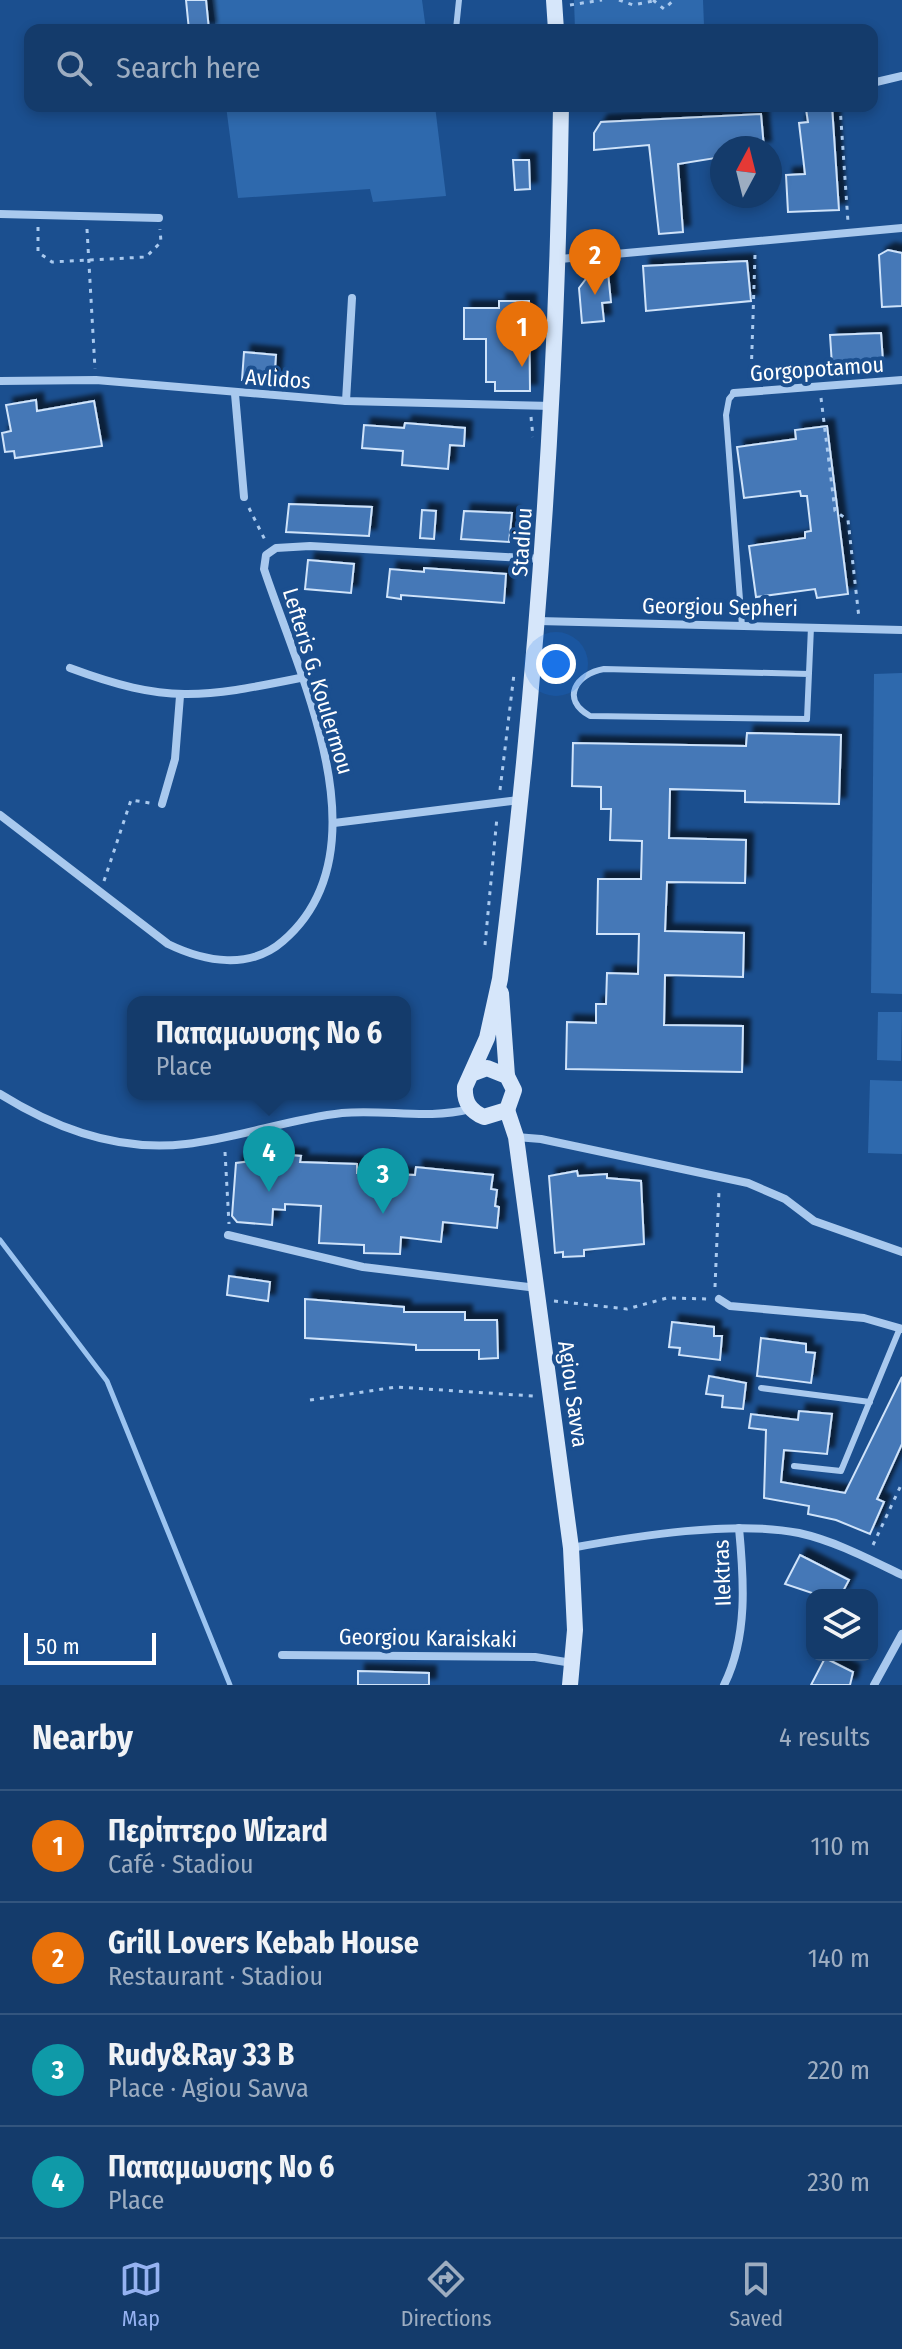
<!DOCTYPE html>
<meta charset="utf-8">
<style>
:root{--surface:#143b6b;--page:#1d4271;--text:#f1f3f6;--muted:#9dadc1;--line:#33557e;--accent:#95b2f1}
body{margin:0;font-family:"Fira Sans Condensed",sans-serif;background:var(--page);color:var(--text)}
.controls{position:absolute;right:24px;bottom:24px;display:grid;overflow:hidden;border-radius:16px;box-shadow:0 4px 12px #0003}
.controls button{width:72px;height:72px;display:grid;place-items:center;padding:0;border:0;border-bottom:2px solid var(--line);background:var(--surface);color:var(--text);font:40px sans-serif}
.compass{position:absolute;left:710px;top:136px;width:72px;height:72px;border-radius:50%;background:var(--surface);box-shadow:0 4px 12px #0003;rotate:7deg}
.scale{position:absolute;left:24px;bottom:20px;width:132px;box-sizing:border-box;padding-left:8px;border:4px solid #fff;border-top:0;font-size:22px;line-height:28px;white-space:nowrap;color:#fff;-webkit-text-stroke:6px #1b4f8f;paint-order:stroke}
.you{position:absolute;left:556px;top:664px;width:28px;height:28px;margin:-20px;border:6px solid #fff;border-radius:50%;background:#1a73e8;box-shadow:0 0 0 12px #1a73e833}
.badge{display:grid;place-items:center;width:52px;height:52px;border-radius:50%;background:var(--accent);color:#fff;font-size:26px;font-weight:700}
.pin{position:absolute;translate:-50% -66px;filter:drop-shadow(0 2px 4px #0008)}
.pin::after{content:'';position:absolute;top:42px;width:28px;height:24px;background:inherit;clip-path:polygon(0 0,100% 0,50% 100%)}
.popup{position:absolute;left:127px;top:996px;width:284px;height:104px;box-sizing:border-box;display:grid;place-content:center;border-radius:16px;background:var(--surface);filter:drop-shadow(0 2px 6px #0005);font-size:26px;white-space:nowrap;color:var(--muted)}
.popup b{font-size:30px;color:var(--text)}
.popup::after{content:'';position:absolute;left:50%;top:100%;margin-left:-16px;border:16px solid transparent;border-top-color:var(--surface)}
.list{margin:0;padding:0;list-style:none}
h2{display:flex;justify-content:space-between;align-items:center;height:104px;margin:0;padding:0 32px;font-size:34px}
h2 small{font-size:26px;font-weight:400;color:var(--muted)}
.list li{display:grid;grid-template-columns:52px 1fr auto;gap:24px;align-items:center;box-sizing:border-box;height:112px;padding:0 32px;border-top:2px solid var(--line)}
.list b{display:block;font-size:30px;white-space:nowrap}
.list p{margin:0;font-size:26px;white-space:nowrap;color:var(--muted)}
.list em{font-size:26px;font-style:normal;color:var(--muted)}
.icon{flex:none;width:44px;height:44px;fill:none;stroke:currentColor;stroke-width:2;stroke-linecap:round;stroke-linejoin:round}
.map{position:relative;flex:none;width:902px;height:1685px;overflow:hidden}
.search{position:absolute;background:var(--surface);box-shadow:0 4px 12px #0003;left:24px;right:24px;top:24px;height:88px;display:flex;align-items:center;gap:20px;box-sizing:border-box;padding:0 28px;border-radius:16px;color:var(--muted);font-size:30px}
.sheet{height:552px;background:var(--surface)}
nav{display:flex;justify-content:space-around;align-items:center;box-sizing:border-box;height:112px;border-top:2px solid var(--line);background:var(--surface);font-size:22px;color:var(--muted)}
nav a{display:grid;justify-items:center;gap:4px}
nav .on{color:var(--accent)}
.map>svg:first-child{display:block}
.green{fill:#2e69ad}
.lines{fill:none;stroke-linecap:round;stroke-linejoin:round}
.stream{stroke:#9cc4f0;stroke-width:5}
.building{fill:#4478b7;stroke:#cfe3fa;stroke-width:2;filter:url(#shadow)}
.path{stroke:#a9c9ee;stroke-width:3;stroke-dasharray:4 6;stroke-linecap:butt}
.lane{stroke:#a9c9ee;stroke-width:6}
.street{stroke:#a9c9ee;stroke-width:8}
.secondary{stroke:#d6e6fa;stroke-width:16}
.labels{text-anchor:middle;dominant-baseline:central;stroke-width:8;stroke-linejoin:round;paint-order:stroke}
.street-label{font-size:22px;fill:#fff;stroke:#1b4f8f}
</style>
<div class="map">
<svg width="902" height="1685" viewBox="0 0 902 1685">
<defs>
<filter id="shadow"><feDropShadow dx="7" dy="-7" stdDeviation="2" flood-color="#0009"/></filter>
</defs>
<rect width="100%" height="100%" fill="#1b4f8f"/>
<g class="green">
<polygon points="212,0 422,0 426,30 216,30"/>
<polygon points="574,0 703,0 704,26 575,30"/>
<polygon points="226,106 435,106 446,196 373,202 370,189 238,198"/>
<polygon points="902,673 902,994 871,993 874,674"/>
<polygon points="878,1012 902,1012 901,1061 877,1060"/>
<polygon points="870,1080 902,1081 902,1154 868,1153"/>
</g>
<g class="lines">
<polyline class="stream" points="0,1240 107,1381 230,1685"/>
</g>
<g class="building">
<polygon points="186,0 206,0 209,30 189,30"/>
<polygon points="832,106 839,210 788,212 786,175 805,174 799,123 808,122 806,109"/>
<polygon points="761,114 764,148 722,148 722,157 678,164 683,232 659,234 649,145 594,150 594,133 601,122"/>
<polygon points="513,160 529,160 530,189 515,190"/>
<polygon points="888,250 902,253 902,306 882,307 879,255"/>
<polygon points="747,261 751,301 646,311 643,266"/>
<polygon points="608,273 611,302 602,303 604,321 582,323 579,288 589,275"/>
<polygon points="499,301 529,301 530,391 495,391 495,382 486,382 486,339 464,339 464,308 499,308"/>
<polygon points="881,333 883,362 832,365 830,335"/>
<polygon points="244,352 276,355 274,383 242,380"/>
<polygon points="36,400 37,411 94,401 102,446 15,458 14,451 5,452 2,433 11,431 6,405"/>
<polygon points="405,423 465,428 464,446 450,445 448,469 402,465 403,451 362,448 364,425 404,428"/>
<polygon points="827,426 848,594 817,598 815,589 756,597 749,546 805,538 805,532 811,531 807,496 801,496 800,491 744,498 737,447 796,439 795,430"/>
<polygon points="289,504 372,507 369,536 286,532"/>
<polygon points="422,510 436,511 434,539 420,538"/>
<polygon points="464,511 512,513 509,542 461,539"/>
<polygon points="308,560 354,564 351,593 305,589"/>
<polygon points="424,568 506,574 504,603 401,595 401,599 387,597 390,569 424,572"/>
<polygon points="747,733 841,735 839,804 745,802 745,791 670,789 669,838 746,840 745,883 667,882 665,931 744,933 743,977 665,975 664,1025 743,1026 742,1072 566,1069 567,1022 596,1023 596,1004 606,1004 607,973 638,974 639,934 597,934 598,879 641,879 642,841 610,840 611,809 601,809 601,787 572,786 573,743 746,746"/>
<polygon points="277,1154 301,1156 300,1162 357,1164 357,1173 415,1175 416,1167 493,1175 491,1189 497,1190 495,1206 499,1207 497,1228 443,1222 441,1242 401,1237 400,1254 364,1253 364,1245 319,1243 321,1206 285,1204 285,1210 273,1209 272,1225 237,1222 232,1216 236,1163 276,1158"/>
<polygon points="577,1171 578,1176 607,1174 607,1178 641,1181 644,1244 584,1250 584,1256 563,1257 563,1252 555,1253 549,1176"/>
<polygon points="229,1276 270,1282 268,1301 227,1295"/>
<polygon points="305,1299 404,1307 404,1312 465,1312 465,1320 497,1320 498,1358 479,1359 479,1350 416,1350 416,1345 305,1338"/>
<polygon points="672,1322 714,1327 714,1336 722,1336 720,1360 679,1355 680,1348 669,1347"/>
<polygon points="761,1338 806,1344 806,1352 815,1353 811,1383 757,1376"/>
<polygon points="709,1376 746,1383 743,1409 722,1407 723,1396 706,1394"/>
<polygon points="902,1377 902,1444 877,1499 884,1502 870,1534 836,1520 808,1514 809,1506 764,1498 766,1430 749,1428 751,1414 798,1420 799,1411 832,1414 827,1454 784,1450 781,1482 845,1493"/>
<polygon points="800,1555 849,1580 841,1595 818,1595 785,1584"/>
<polygon points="825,1658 853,1672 850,1685 811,1685"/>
<polygon points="358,1671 429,1673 429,1685 358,1685"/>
</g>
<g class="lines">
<g class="path">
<polyline points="619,0 633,5 653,1"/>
<polyline points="653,0 664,9 674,0"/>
<polyline points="570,5 602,0"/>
<polyline points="840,106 848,222"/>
<polyline points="38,227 38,252 52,262 146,257 161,242 160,229"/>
<polyline points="87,229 95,369"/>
<polyline points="751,379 755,255"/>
<polyline points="821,398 835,511 848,520 859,618"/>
<polyline points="531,417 533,437"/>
<polyline points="249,508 265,540"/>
<polyline points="500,790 514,674"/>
<polyline points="104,881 131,800 150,803"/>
<polyline points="485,945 497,817"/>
<polyline points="225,1152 229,1224"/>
<polyline points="715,1287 719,1190"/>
<polyline points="554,1301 627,1309 667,1298 708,1299"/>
<polyline points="310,1400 396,1387 533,1396"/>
<polyline points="873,1545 902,1483"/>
</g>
<g class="lane">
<polyline points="459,0 456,29 465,30"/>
<polyline points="734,393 729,399 726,415 742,626"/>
<path d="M 809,674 L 604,669 C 576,674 560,699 590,716 L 807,719 L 811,627"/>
<polyline points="761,1388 870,1402"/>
<polyline points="794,1466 841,1471 900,1328"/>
</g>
<g class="street">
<polyline points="872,83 902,76"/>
<polyline points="0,214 159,218"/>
<polyline points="560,259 902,228"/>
<polyline points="0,381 96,380 346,401 553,406"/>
<polyline points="734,393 902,380"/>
<polyline points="235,394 244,497"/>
<polyline points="346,401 352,298"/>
<polyline points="538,621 902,630"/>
<path d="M 70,668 C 167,704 201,698 300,678"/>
<polyline points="162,804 175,759 180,696"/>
<path d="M 0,815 L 168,944 C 205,962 250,970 283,941 C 388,851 299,675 264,569 L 266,555 L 276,548 L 310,546 L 543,559"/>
<polyline points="334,823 519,800"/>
<path d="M 0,1094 C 56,1129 119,1152 186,1144 C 239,1138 289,1119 342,1113 C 386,1109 427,1120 470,1109"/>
<polyline points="516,1137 541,1139 748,1183 785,1199 814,1221 902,1252"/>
<polyline points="228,1235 363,1267 537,1288"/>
<polyline points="719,1299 730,1306 864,1318 902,1329"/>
<path d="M 571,1548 C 636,1536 735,1520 799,1533 C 835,1541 869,1559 902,1575"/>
<polyline points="282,1655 535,1657 572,1663"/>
<path d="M 724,1685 C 748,1637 744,1580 739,1528"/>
<polyline points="874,1685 902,1634"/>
</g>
<g class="secondary">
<polyline points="554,0 556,30"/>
<polyline points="501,993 507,1076"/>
<path d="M 471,1074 L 487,1068 L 507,1076 L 514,1090 L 507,1110 L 484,1117 C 470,1111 464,1102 465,1087 L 487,1038 L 500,979 C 536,689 557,398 561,106"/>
<polyline points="507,1110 516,1137 571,1548 575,1630 570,1685"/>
</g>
</g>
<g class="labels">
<g class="street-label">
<text transform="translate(817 369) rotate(-4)">Gorgopotamou</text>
<text transform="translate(278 379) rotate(4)">Avlidos</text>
<text transform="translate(522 542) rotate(-86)">Stadiou</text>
<text transform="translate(720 607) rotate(1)">Georgiou Sepheri</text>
<text transform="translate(318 681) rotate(73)">Lefteris G. Koulermou</text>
<text transform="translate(573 1394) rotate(82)">Agiou Savva</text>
<text transform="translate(722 1573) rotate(-92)">Ilektras</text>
<text transform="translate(428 1638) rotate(1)">Georgiou Karaiskaki</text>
</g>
</g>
</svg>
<div class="controls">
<button><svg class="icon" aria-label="layers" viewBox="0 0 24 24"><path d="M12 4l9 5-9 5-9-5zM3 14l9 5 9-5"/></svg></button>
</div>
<svg class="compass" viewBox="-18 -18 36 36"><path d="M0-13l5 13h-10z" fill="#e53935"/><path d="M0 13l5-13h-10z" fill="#9dadc1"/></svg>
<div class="scale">50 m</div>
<div class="you"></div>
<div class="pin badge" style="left:522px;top:367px;background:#e8710a">1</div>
<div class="pin badge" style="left:595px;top:295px;background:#e8710a">2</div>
<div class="pin badge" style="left:383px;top:1214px;background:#0f9aa8">3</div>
<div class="pin badge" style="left:269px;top:1192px;background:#0f9aa8">4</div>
<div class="popup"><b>Παπαμωυσης No 6</b>Place</div>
<div class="search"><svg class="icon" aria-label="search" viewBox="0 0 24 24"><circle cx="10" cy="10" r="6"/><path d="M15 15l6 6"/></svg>Search here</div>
</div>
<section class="sheet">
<h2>Nearby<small>4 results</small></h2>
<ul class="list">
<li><span class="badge" style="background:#e8710a">1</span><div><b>Περίπτερο Wizard</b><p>Café · Stadiou</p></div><em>110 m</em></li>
<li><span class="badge" style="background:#e8710a">2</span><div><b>Grill Lovers Kebab House</b><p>Restaurant · Stadiou</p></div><em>140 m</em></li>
<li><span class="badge" style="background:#0f9aa8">3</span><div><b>Rudy&amp;Ray 33 B</b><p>Place · Agiou Savva</p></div><em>220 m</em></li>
<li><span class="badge" style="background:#0f9aa8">4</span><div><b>Παπαμωυσης No 6</b><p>Place</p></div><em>230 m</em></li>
</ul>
</section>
<nav>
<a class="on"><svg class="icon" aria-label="map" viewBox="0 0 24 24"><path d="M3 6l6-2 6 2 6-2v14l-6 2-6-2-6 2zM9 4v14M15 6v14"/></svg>Map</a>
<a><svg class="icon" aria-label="directions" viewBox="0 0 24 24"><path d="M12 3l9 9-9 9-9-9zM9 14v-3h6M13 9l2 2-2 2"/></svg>Directions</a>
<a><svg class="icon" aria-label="saved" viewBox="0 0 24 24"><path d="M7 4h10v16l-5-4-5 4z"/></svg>Saved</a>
</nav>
